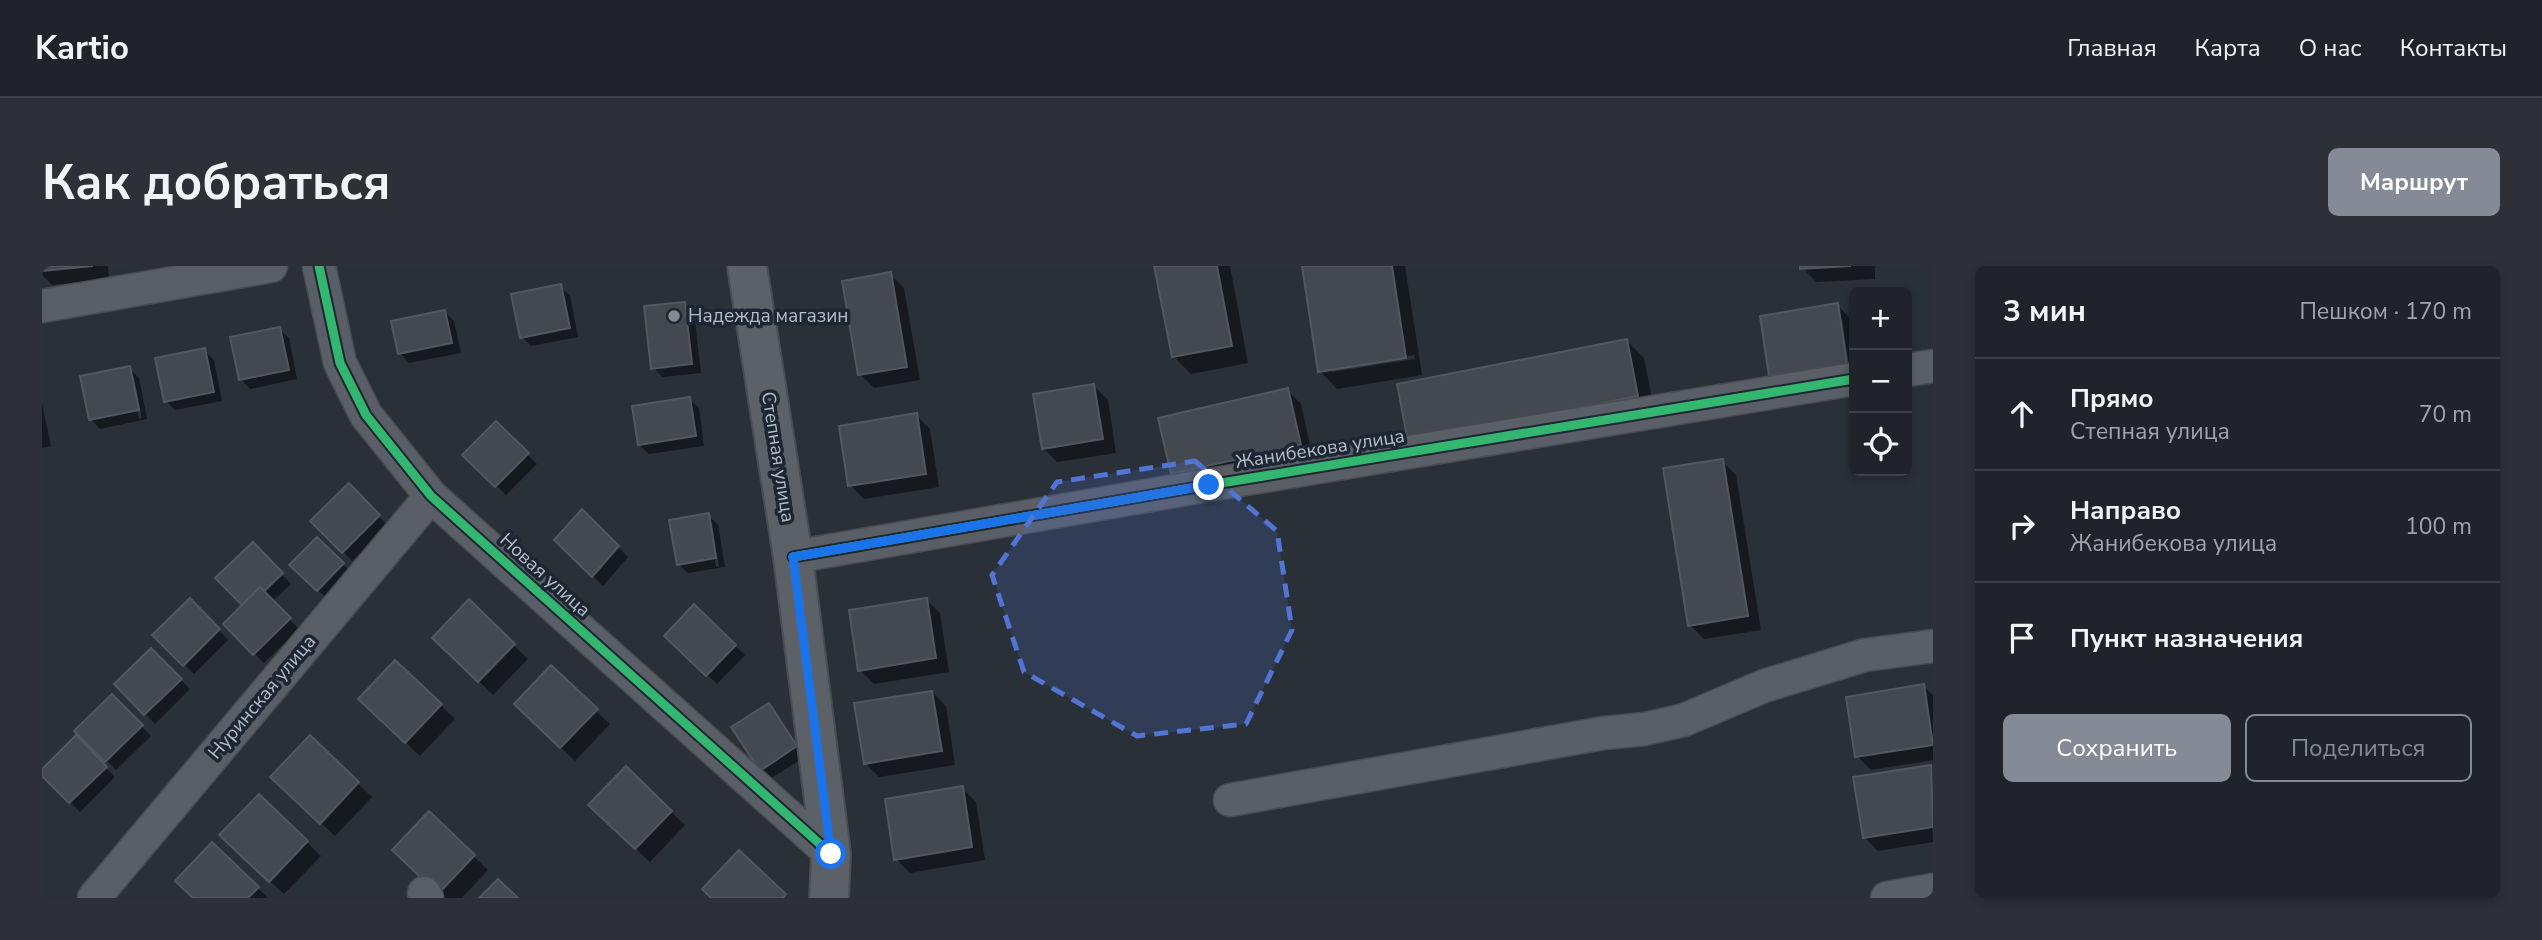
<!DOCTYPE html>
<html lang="ru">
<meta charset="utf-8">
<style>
:root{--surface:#20242a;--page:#2d3036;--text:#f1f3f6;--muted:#a2a4a8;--line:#3d4147;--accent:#848b96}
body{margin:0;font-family:"Nunito Sans",sans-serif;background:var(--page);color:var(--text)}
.controls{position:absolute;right:21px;top:21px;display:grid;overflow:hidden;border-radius:10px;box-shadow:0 4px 10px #0003}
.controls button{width:63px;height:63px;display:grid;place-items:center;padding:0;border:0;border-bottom:2px solid var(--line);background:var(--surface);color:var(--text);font:35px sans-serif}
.stop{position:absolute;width:21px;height:21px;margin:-16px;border:5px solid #1a73e8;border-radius:50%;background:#fff}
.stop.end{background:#1a73e8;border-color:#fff;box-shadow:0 2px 7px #0008}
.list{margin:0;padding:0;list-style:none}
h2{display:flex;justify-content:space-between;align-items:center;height:91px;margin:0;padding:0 28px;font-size:30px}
h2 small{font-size:23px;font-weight:400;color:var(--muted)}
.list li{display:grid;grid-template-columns:46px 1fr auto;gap:21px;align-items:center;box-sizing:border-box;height:112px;padding:0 28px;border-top:2px solid var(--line)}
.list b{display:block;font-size:26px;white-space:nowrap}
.list p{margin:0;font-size:23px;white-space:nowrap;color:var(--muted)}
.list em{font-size:23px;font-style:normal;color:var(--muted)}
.actions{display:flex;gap:14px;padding:21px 28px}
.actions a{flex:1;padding:16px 0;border:2px solid var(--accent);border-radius:10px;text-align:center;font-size:24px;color:var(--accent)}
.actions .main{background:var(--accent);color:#fff}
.icon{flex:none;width:38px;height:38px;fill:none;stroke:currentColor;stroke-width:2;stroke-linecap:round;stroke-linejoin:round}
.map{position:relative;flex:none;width:1891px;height:632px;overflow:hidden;border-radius:10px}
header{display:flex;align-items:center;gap:42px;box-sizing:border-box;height:98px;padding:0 35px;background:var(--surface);border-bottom:2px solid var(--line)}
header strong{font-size:33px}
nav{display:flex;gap:38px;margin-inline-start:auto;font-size:24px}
.intro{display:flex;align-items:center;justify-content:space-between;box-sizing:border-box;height:168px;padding:0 42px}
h1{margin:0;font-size:49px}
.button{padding:18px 32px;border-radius:10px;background:var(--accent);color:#fff;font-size:24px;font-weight:700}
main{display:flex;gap:42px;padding:0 42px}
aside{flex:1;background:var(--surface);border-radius:10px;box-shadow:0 4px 10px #0003}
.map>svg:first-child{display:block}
.shadow{fill:#0007;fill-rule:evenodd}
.building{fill:#444950;stroke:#52575f;stroke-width:2}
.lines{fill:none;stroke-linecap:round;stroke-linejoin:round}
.minor-casing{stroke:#484c53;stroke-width:35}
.major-casing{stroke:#484c55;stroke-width:42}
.minor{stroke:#5a5e66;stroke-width:32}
.major{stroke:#5c6168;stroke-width:38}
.cycleway-casing{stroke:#1d2633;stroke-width:13}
.cycleway{stroke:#33b770;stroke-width:9}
.route{stroke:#1a73e8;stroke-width:9}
.marked{fill:#5274d3;fill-opacity:0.2;stroke:#5274d3;stroke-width:5;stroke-dasharray:14 9;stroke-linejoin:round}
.poi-dot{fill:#848b96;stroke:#1d2633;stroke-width:2.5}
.labels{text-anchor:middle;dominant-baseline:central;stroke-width:7;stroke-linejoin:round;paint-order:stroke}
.poi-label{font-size:19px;fill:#b4bcc9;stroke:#1d2633;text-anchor:start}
.street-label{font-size:19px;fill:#b4bcc9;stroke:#1d2633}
</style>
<header>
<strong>Kartio</strong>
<nav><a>Главная</a><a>Карта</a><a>О нас</a><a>Контакты</a></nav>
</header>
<div class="intro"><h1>Как добраться</h1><a class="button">Маршрут</a></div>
<main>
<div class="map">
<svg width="1891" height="632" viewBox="0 0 1891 632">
<rect width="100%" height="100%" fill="#2a3038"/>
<g class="shadow">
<polygon points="0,0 66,0 67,13 10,19 0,9"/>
<polygon points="1114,0 1188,0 1206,97 1149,108 1131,90"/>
<path d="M 1261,0 L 1363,0 L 1380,109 L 1295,123 L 1278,105 ZM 1372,89 L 1373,93 L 1290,106 L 1290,102 Z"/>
<polygon points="1759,0 1833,0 1833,13 1774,16"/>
<polygon points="848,8 862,22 878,114 832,122 818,108"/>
<polygon points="518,20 528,30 536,71 489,80 480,71"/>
<polygon points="642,38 652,47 659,107 621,111 611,102"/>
<path d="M 1795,39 L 1809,53 L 1812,113 L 1743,124 L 1729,110 ZM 1796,52 L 1800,52 L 1808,107 L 1805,107 Z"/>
<polygon points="403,46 412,55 419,87 367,97 358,87"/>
<polygon points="237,63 247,72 255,113 208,123 199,113"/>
<polygon points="1585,75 1602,92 1613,147 1385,192"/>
<polygon points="162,84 172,94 180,135 133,144 124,135"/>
<path d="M 87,102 L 97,112 L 105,153 L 58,163 L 49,153 ZM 88,111 L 92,111 L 100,152 L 97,153 Z"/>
<polygon points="1052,120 1066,134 1074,187 1015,196 1001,182"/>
<polygon points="1245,124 1259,138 1271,193 1144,221 1130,207"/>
<polygon points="647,133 657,142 662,180 607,188 597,179"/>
<polygon points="0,138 9,180 0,182"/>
<polygon points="874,149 888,163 897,221 822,233 808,219"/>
<polygon points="454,157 495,198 464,229 423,189"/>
<polygon points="1680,195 1694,209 1719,364 1662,373 1648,359"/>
<polygon points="307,220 346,260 310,295 271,255"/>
<polygon points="540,245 586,291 561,320 515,274"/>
<path d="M 666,249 L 676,259 L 683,301 L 646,307 L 636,298 ZM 667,258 L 670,258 L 677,300 L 674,301 Z"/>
<polygon points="275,273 310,307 285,333 250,299"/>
<polygon points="211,278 249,318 230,336 257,363 222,397 183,358 202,339"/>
<polygon points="148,334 186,374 152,408 113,369"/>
<polygon points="884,334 898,347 907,406 832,418 818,404"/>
<polygon points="427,336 486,393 451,429 392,372"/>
<polygon points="652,341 703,389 675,418 625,370"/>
<polygon points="109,384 148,423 113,458 75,418"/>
<polygon points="353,396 413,453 378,490 319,433"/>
<polygon points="1881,420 1891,429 1891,494 1829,504 1815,490"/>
<polygon points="890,426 904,440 913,499 837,511 823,497"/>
<polygon points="70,431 109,470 74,504 35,465"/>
<polygon points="727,439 764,490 728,513 719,504"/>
<polygon points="554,445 568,458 533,495 488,452"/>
<polygon points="34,472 73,511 38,546 0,507"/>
<polygon points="268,472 330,531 293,570 245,524"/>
<polygon points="1889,500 1891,576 1836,585 1822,571"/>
<polygon points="920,522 934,536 943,594 868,607 854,593"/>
<polygon points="217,530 279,590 242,628 193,583"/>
<polygon points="629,546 643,559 608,596 562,553"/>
<polygon points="387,548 446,604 420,632 402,632 366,598"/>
<polygon points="170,579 226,632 153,632"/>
</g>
<g class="building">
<polygon points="0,0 51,0 0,5"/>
<polygon points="1112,0 1175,0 1190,80 1130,91"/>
<polygon points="1260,0 1350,0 1364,92 1276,106"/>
<polygon points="1758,0 1809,0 1758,3"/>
<polygon points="849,6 865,101 816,109 800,15"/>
<polygon points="519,18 528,62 478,72 469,28"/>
<polygon points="643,36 650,98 609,103 602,40"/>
<polygon points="1796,37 1805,98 1727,110 1718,50"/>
<polygon points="403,44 410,77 356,88 349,55"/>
<polygon points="238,61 247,104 197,114 188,71"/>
<polygon points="1585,73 1596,130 1366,176 1355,118"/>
<polygon points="163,82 172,126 122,136 113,92"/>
<polygon points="88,100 97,144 47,154 38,110"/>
<polygon points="1052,118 1061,173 1000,183 991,128"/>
<polygon points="1246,122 1259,179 1129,208 1116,152"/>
<polygon points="648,131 654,170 596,179 590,140"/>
<polygon points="875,147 884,208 806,220 797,160"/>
<polygon points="454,155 487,187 453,221 420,189"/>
<polygon points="1681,193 1706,350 1646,360 1621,202"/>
<polygon points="307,217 338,249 300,287 268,255"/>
<polygon points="540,243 577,280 550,311 512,274"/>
<polygon points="667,247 674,292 635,299 627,254"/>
<polygon points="275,271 302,297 275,325 247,299"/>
<polygon points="211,276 241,307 204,343 173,312"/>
<polygon points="218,321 249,352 211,389 181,358"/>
<polygon points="148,332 178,363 141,400 110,369"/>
<polygon points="885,332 894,392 816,405 807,344"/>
<polygon points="427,333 473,378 436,416 390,372"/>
<polygon points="652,338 694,379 664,410 622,370"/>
<polygon points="109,382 140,413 102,449 72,418"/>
<polygon points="353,394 400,438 363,477 316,433"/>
<polygon points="509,399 556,443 518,482 472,438"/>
<polygon points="1882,418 1891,479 1813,491 1804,431"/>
<polygon points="890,425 900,485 822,498 812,437"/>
<polygon points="70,428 101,459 63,496 32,465"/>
<polygon points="727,437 755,480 718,505 689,461"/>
<polygon points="34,469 65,501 27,537 0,510 0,503"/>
<polygon points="268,469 317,516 278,558 228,511"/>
<polygon points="1889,499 1891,561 1821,572 1811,511"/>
<polygon points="584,500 630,545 593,583 546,539"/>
<polygon points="921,520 930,581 852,594 843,533"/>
<polygon points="217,528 266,575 227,616 177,569"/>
<polygon points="387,545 433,589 396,628 350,584"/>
<polygon points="170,576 217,621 206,632 151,632 133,615"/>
<polygon points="697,584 744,628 741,632 669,632 660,623"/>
<polygon points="456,613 476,632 437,632"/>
</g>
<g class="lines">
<defs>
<g id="minor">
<polyline points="277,0 298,97 324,149 389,230 789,588"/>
<polyline points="0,40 229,0"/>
<polyline points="1865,104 1891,100"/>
<polyline points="751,291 1167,219 1812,113"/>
<polyline points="1188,534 1562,467 1603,463 1642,454 1722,420 1823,389 1891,380"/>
<polyline points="382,627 385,632"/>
<polyline points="52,632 389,230"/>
<polyline points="1845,632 1891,624"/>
</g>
<polyline id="major" points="705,0 751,291 789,588 787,632"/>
</defs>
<use href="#minor" class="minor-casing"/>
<use href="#major" class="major-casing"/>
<use href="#minor" class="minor"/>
<use href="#major" class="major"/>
<defs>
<g id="cycleway">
<polyline points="277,0 298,97 324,149 389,230 789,588"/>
<polyline points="751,291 1167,219 1812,113"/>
</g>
</defs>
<use href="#cycleway" class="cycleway-casing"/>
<use href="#cycleway" class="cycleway"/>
</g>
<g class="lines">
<polyline class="route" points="789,588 751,291 1167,219"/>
</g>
<path class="marked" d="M 1153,195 L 1235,265 L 1250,364 L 1204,458 L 1095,470 L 982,406 L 950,309 L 1015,216 Z"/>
<circle class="poi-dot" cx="632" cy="50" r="7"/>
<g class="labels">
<g class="poi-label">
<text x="646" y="50">Надежда магазин</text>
</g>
<g class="street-label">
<text transform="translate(1278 183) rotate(-9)">Жанибекова улица</text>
<text transform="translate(736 191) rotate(81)">Степная улица</text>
<text transform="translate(503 309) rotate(42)">Новая улица</text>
<text transform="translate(220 431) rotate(-50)">Нуринская улица</text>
</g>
</g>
</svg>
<div class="controls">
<button>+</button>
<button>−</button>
<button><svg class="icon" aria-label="locate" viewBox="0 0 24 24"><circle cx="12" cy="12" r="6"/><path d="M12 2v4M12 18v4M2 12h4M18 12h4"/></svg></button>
</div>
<div class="stop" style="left:789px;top:588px"></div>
<div class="stop end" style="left:1167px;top:219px"></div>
</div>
<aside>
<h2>3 мин<small>Пешком · 170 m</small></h2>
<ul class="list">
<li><svg class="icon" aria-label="ahead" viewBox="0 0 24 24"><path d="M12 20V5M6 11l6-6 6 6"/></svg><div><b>Прямо</b><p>Степная улица</p></div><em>70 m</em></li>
<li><svg class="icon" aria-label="right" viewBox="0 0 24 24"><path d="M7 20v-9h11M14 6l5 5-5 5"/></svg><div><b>Направо</b><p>Жанибекова улица</p></div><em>100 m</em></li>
<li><svg class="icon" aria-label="arrive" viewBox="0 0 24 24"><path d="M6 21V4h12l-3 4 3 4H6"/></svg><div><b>Пункт назначения</b></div></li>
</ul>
<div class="actions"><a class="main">Сохранить</a><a>Поделиться</a></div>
</aside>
</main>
